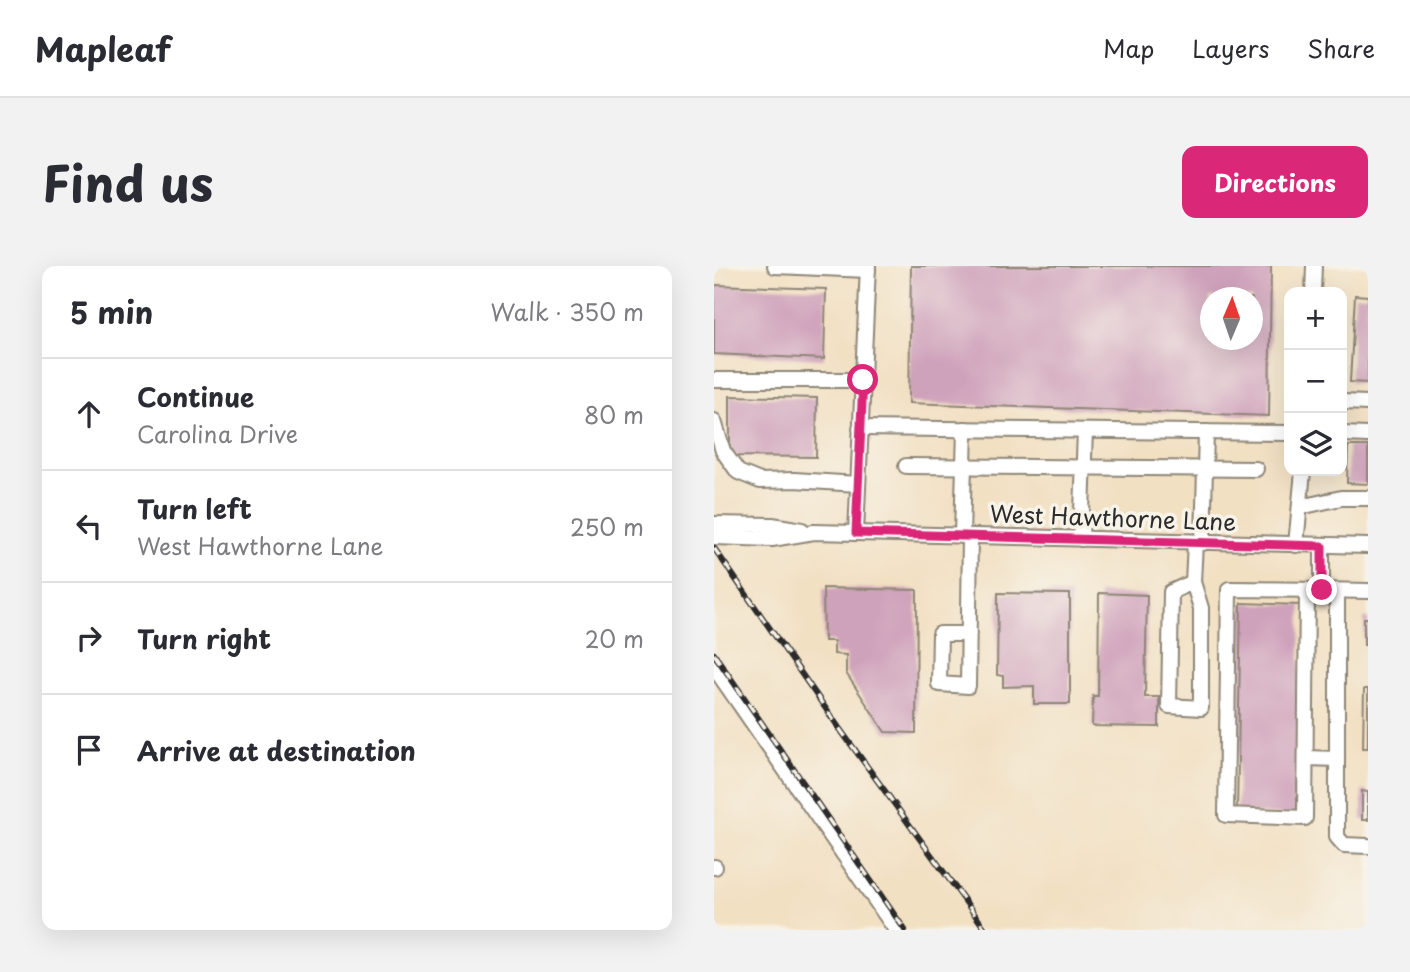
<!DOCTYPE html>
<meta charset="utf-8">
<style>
:root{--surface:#fff;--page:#f2f2f3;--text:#2b2b33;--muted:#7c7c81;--line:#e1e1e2;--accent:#db2777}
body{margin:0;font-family:"Playpen Sans",sans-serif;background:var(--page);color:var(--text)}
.controls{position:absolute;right:21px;top:21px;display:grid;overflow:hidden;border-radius:14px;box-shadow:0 7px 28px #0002}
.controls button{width:63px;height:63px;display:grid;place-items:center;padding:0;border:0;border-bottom:2px solid var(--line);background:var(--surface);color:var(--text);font:35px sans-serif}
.compass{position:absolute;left:486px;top:21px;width:63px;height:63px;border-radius:50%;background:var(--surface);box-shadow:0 7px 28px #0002;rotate:2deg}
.stop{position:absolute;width:21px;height:21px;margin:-16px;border:5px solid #db2777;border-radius:50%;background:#fff}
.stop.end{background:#db2777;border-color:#fff;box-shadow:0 2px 7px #0008}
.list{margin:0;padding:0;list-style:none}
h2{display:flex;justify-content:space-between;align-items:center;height:91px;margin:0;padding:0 28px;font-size:30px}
h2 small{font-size:23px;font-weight:400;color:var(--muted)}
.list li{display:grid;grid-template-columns:46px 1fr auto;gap:21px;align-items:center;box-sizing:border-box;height:112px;padding:0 28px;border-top:2px solid var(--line)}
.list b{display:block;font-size:26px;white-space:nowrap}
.list p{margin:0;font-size:23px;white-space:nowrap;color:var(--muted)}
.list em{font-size:23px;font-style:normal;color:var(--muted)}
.icon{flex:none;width:38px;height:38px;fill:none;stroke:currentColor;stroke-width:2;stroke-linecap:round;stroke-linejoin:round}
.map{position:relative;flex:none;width:654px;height:664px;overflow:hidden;border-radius:14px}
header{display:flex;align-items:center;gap:42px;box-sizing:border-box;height:98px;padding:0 35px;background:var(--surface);border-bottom:2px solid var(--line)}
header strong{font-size:33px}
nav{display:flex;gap:38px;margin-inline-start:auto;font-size:24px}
.intro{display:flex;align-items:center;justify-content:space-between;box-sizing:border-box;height:168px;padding:0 42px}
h1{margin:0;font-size:49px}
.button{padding:18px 32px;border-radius:14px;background:var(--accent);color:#fff;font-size:24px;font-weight:700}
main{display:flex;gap:42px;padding:0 42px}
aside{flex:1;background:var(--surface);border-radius:14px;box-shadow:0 7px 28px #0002}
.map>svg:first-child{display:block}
.building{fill:#cfa2bb;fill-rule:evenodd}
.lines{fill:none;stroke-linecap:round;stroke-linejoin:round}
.minor-casing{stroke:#8e8677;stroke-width:18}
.minor{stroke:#fff;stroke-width:14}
.rail-casing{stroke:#2b2b2b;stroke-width:6}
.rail{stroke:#f7f3e8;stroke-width:3.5;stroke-dasharray:10;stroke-linecap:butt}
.route{stroke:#db2777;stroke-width:9}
.labels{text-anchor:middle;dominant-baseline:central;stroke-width:7;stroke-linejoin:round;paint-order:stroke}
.street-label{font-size:23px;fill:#2b2b2b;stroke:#f7f3e8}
</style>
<header>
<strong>Mapleaf</strong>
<nav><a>Map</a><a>Layers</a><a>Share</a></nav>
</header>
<div class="intro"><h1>Find us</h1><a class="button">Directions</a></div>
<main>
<aside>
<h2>5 min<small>Walk · 350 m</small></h2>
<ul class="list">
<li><svg class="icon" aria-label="ahead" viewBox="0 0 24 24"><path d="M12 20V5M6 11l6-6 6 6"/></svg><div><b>Continue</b><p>Carolina Drive</p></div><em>80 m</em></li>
<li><svg class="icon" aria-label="left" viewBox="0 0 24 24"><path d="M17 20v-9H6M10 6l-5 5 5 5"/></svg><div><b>Turn left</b><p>West Hawthorne Lane</p></div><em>250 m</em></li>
<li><svg class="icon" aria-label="right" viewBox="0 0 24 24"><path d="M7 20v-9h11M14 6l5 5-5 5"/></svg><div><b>Turn right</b></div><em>20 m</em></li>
<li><svg class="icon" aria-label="arrive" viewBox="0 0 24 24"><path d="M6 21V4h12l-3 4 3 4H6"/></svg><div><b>Arrive at destination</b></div></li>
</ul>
</aside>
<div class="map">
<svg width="654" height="664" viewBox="0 0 654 664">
<rect width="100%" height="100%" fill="#f7f3e8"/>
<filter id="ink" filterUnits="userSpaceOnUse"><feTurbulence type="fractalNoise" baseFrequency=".0143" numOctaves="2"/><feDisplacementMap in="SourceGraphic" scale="14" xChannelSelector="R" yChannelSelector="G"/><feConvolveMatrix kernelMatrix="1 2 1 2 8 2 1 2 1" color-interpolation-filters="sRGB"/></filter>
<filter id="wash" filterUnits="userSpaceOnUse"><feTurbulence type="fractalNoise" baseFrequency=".00686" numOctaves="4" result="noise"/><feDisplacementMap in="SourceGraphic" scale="28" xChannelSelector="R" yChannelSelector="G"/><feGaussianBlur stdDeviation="1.57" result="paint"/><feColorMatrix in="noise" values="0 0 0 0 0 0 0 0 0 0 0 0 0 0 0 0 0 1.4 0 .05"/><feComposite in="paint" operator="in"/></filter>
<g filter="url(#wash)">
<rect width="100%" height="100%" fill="#f2e0c3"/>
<g id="blocks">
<g class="building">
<path d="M 197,0 L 557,0 L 555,150 L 195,137 ZM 496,32 L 538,32 L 538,74 L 496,74 Z"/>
<polygon points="0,19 112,23 110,93 0,88"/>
<polygon points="641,29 654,30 654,117 636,116"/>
<polygon points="16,130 103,132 102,191 16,190"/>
<polygon points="634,180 654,180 654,218 633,217"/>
<polygon points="109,322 203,324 202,467 171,466 132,407 132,389 120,388 120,375 110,375"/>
<polygon points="284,327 356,328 356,438 320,438 320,420 289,421 289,410 283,409"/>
<polygon points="385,327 433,329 431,431 445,431 445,461 378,460 379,430 384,430"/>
<polygon points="527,337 587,339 583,549 523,547"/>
<rect x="650" y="352" width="4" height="27"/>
<polygon points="650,423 654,423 654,482 649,482"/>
<polygon points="648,525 654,526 654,554 648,554"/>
</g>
</g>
</g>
<g filter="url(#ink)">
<use href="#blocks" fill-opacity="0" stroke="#8e8677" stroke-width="2"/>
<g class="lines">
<defs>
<g id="minor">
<polyline points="61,0 154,4"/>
<polyline points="599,26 600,0"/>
<polyline points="0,114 149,114"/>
<polyline points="628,136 654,137"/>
<polyline points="0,155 9,185 24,206 46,215 80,214 144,218"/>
<polyline points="146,162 575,167"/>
<polyline points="628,168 654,169"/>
<polyline points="192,200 542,203"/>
<polyline points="586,241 627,232 654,232"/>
<polyline points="0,258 58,259 88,264"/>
<polyline points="142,267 154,0"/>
<polyline points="248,270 251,163"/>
<polyline points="0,271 58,273 100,266 142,267 654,280"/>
<polyline points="367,273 371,165"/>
<polyline points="489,277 492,166"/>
<polyline points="582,279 589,205"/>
<polyline points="608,280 608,324 654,325"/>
<polyline points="479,316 457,326 455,440 487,442 487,342 479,316 481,276"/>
<polyline points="593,324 591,552 512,549 515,323 608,324"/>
<polyline points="623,325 623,571 630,579 654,580"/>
<path d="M 255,368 L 226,368 L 225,418 L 254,420 C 255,370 255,320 256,270"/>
<polyline points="0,401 182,664"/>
<polyline points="592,492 623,493"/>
<polyline points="0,601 1,601"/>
</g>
</defs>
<use href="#minor" class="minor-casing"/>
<use href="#minor" class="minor"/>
<defs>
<g id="rail">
<polyline points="0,282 128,466 272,664"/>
<polyline points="0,388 191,664"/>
</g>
</defs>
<use href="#rail" class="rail-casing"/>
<use href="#rail" class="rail"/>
</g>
</g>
<g class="lines" filter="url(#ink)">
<polyline class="route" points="149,114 142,267 608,280 608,324"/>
</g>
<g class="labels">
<g class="street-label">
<text transform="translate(399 251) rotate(2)">West Hawthorne Lane</text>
</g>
</g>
</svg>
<div class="controls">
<button>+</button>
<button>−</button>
<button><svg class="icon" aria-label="layers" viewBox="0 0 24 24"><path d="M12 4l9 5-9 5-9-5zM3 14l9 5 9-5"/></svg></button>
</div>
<svg class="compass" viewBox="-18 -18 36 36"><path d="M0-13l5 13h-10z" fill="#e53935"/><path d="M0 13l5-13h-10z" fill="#7c7c81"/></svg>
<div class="stop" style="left:149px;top:114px"></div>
<div class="stop end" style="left:608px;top:324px"></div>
</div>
</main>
